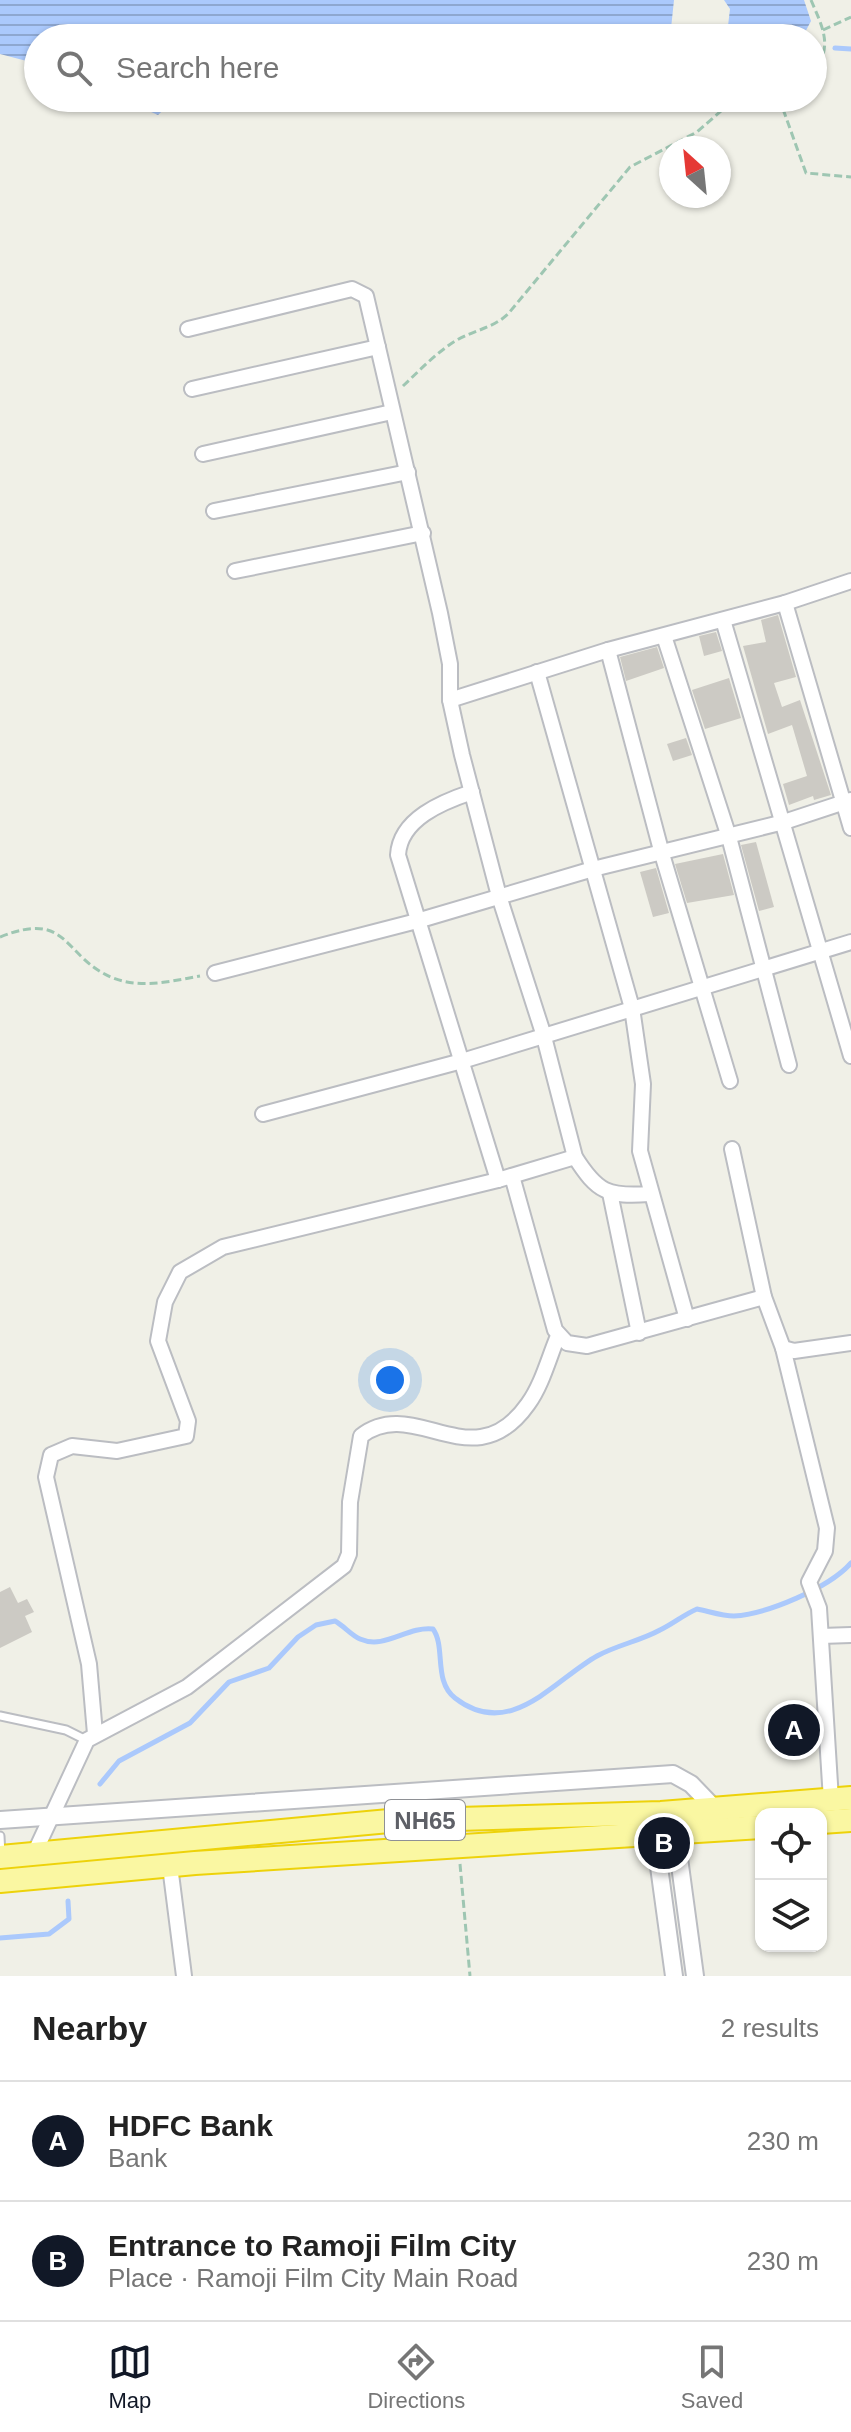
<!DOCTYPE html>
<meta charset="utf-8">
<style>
:root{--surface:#fff;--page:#f2f2f2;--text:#222;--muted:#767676;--line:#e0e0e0;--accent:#111827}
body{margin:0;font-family:Arial,sans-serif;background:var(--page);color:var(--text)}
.controls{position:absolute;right:24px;bottom:24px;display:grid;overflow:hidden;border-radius:16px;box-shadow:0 2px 6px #0004}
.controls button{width:72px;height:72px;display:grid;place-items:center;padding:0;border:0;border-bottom:2px solid var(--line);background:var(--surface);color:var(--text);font:40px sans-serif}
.compass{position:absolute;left:659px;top:136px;width:72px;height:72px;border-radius:50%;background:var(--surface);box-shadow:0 2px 6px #0004;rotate:333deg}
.you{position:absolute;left:390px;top:1380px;width:28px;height:28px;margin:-20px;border:6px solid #fff;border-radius:50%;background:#1a73e8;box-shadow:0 0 0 12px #1a73e833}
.badge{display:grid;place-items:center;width:52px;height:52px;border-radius:50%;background:var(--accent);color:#fff;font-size:26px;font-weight:700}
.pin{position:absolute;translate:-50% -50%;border:4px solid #fff;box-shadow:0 2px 8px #0006}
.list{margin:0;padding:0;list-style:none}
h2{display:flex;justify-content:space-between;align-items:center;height:104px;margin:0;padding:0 32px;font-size:34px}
h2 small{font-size:26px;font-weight:400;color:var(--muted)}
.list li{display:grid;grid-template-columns:52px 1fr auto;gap:24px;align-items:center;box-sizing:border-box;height:120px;padding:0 32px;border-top:2px solid var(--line)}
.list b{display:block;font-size:30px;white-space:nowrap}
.list p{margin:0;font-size:26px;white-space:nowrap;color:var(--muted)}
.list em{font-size:26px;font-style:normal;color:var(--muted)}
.icon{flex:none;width:44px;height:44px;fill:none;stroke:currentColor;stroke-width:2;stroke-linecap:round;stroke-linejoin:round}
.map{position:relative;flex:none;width:851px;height:1976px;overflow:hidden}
.search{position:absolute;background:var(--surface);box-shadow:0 2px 6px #0004;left:24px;right:24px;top:24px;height:88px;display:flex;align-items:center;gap:20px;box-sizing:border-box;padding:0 28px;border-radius:44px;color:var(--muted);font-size:30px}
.sheet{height:344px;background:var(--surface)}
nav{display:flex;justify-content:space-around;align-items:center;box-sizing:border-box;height:112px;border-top:2px solid var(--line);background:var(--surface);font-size:22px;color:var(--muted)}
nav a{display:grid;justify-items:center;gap:4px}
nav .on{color:var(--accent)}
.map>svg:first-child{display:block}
.water{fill:url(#water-rules)}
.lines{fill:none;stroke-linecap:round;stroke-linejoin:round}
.stream{stroke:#abc9fc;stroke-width:5}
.building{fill:#cccac4}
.service-casing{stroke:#bbbdc2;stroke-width:11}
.minor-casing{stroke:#bbbdc2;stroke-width:18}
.tertiary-casing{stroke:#bbbdc2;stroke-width:20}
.trunk-casing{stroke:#edd20a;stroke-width:26}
.path{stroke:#9ec6b2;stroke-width:3;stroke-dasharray:8 4;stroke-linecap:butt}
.service{stroke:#fff;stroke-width:7}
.minor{stroke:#fff;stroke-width:14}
.tertiary{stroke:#fff;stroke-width:16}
.trunk{stroke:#faf7a2;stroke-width:22}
.labels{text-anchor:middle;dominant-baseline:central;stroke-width:8;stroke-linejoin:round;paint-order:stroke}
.shield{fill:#fff;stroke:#8e9095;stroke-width:2}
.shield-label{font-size:24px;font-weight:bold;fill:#5e6067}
</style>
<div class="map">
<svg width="851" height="1976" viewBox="0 0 851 1976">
<defs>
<pattern id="water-rules" width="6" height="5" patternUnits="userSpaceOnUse" patternTransform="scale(2)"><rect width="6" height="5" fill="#abc9fc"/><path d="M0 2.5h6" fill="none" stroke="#8ea7d0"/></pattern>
</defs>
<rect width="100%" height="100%" fill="#f0f0e7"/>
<g class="water">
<polygon points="0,0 674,0 670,38 38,38 38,64 0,54"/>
<polygon points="724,0 804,0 811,21 802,38 748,38 728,26 730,9"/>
<path d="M 135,98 L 313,98 C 268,105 217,117 174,100 L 158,115 L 142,108 Z"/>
</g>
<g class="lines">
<g class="stream">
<polyline points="813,47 818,49"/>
<polyline points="835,48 851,49"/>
<path d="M 100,1784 L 119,1761 L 190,1723 L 229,1682 L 269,1668 L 298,1637 L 316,1625 L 335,1621 C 344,1626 351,1635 360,1639 C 385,1650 407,1626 433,1629 C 446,1647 433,1681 455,1698 C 510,1741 554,1680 597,1656 C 617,1645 640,1641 660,1630 C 673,1624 683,1615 697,1609 C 708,1611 722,1616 734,1616 C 767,1614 829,1588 851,1563"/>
<polyline points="0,1938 49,1934 69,1919 68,1901"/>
</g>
</g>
<g class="building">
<polygon points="778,615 796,677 774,683 782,707 800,700 831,795 814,800 813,796 789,805 783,784 807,776 792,725 768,734 743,646 766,642 761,620"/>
<polygon points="716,632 722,651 704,656 699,636"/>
<polygon points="657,647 664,668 626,681 620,657"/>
<polygon points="729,678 741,718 705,729 692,690"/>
<polygon points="686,738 692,755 673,761 667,744"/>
<polygon points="756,842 774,907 759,911 741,845"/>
<polygon points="723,854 734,895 687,903 675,864"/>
<polygon points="656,868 669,913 653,917 640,872"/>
<polygon points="10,1587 18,1603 27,1599 34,1612 25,1616 32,1632 0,1648 0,1592"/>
</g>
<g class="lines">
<defs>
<g id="service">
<polyline points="0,1716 66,1730 86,1740"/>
<polyline points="0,1836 1,1855"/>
</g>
<g id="minor">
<path d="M 188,329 L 352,289 L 366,296 L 440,613 L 450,664 L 450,700 L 462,755 L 499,896 L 543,1033 L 575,1157 C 597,1192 608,1197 649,1194"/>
<polyline points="192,389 378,347"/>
<polyline points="203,454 392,412"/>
<polyline points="214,511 408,472"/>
<polyline points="235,571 423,533"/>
<polyline points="785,603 851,581"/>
<polyline points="723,620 851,1056"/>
<polyline points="664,636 729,837 789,1065"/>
<polyline points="608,650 662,854 730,1081"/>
<polyline points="537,672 632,1008 643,1084 640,1151 687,1319"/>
<polyline points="450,700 608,650 785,603 851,828"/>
<path d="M 472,792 C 442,802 400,819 398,855 L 498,1180"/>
<polyline points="215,973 417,921 593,869 784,822 851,800"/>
<polyline points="263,1114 462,1061 851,942"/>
<polyline points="732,1149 764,1297"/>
<polyline points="512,1176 555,1330 567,1343 587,1346 764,1297 783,1348 794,1351 851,1343"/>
<polyline points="610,1193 639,1333"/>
<polyline points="783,1348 827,1528 825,1551 809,1582 819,1608 831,1800"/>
<polyline points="821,1636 851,1635"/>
<polyline points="95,1734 89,1664 46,1477 51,1455 72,1446 117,1451 186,1436 188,1421 158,1341 165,1302 180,1272 223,1247 498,1180 575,1157"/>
<path d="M 34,1854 L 87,1740 L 187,1687 L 344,1566 L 349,1554 L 350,1502 L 361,1436 C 415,1394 473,1482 528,1404 C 542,1385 549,1357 558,1336"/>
<polyline points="170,1866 184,1976"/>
</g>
<g id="tertiary">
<polyline points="0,1820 673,1774 691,1784 715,1809"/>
<polyline points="674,1821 695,1976"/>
<polyline points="653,1823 674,1976"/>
</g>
<g id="trunk">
<polyline points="821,1822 851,1820"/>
<polyline points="0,1857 389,1821 661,1813 851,1798"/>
<polyline points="0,1881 195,1863 761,1827"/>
</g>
</defs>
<use href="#service" class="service-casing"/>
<use href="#minor" class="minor-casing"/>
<use href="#tertiary" class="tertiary-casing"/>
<use href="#trunk" class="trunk-casing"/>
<g class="path">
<path d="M 811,0 C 821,24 835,48 813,70"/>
<polyline points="823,30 851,17"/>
<polyline points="779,98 806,173 851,177"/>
<path d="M 403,386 C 420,370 437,352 457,340 C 475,330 493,328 508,314 L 630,167 L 697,132 L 736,98"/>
<path d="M 0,937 C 70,909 62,957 113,978 C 142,989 171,981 200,976"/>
<polyline points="460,1864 470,1976"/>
</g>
<use href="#service" class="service"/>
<use href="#minor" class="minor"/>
<use href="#tertiary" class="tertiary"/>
<use href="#trunk" class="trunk"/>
</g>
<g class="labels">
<rect class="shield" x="385" y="1800" width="80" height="40" rx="6"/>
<g class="shield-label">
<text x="425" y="1820">NH65</text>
</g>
</g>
</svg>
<div class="controls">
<button><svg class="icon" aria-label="locate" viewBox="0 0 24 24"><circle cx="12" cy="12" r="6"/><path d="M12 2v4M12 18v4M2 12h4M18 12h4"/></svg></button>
<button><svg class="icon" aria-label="layers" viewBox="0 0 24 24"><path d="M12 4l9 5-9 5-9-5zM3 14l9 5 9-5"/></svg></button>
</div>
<svg class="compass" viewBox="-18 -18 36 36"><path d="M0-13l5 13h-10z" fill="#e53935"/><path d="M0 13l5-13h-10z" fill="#767676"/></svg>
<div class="you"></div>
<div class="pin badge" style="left:794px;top:1730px">A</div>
<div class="pin badge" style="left:664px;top:1843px">B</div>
<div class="search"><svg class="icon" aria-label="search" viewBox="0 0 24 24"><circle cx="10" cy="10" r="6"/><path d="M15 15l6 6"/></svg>Search here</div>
</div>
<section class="sheet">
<h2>Nearby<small>2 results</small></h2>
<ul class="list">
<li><span class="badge">A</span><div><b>HDFC Bank</b><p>Bank</p></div><em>230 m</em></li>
<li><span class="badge">B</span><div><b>Entrance to Ramoji Film City</b><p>Place · Ramoji Film City Main Road</p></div><em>230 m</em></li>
</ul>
</section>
<nav>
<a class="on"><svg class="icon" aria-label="map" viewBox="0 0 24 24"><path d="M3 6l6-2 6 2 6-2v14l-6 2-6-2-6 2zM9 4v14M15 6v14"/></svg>Map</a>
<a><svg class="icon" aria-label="directions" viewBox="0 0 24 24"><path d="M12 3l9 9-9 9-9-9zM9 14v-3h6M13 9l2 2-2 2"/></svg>Directions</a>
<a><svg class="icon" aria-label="saved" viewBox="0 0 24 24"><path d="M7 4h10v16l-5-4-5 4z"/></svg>Saved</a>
</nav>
